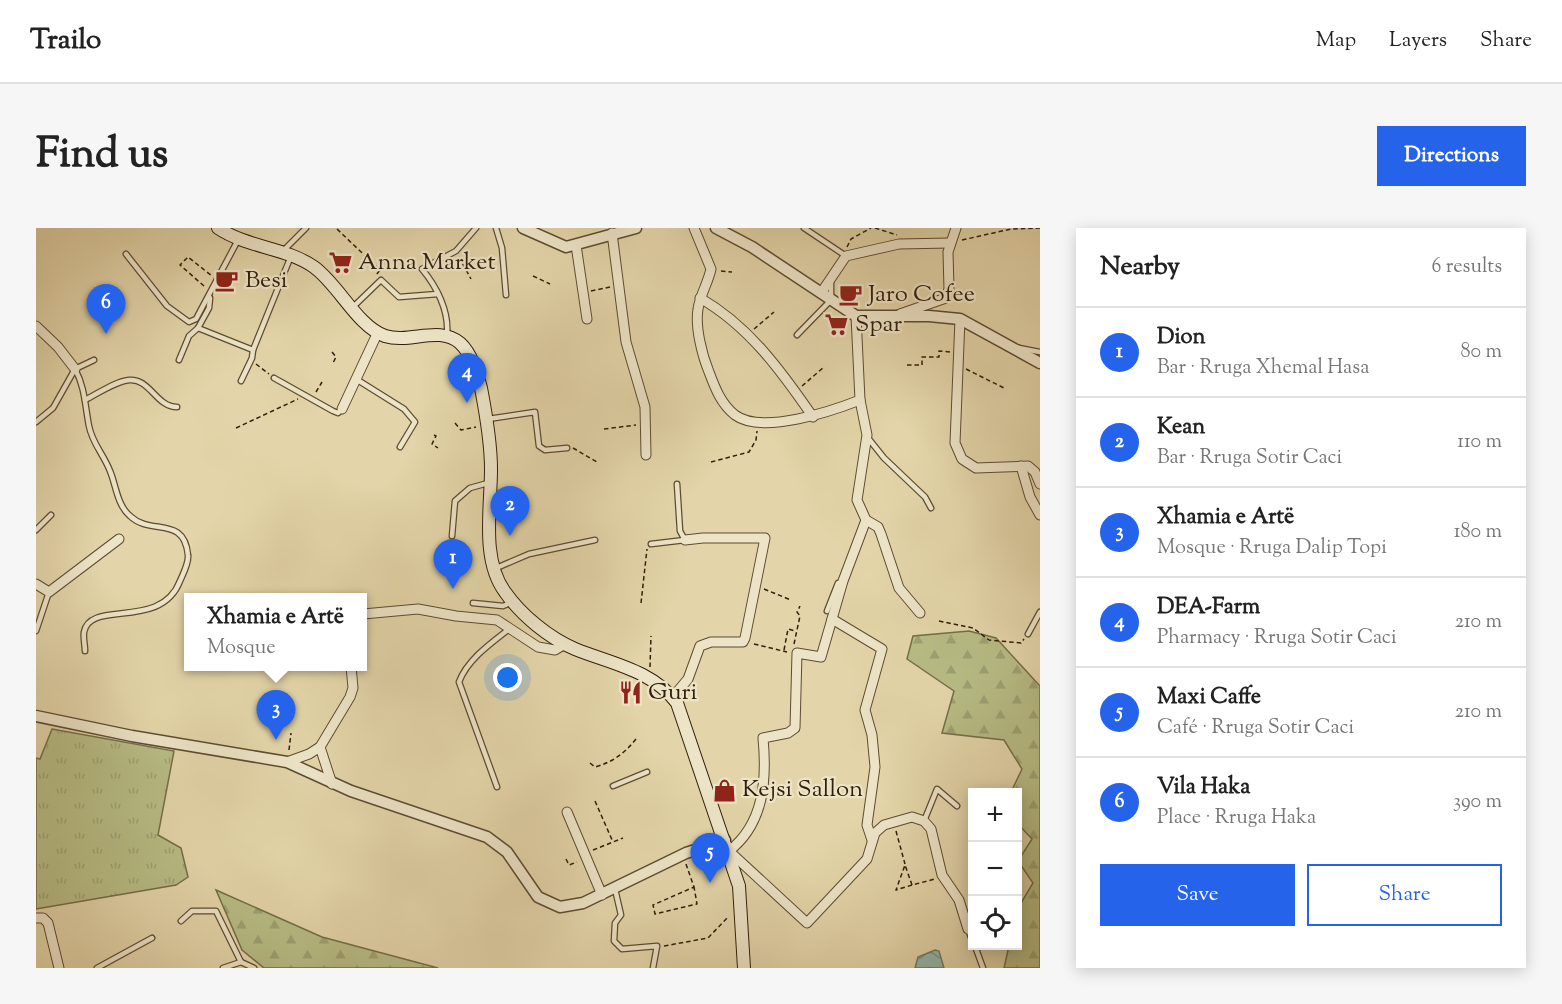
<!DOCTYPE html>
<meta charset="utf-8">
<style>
:root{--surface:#fff;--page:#f6f6f6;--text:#222;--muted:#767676;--line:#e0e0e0;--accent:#2563eb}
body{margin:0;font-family:"Sorts Mill Goudy",serif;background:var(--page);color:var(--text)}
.controls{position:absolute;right:18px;bottom:18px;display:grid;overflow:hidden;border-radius:0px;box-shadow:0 3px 15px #0003}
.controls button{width:54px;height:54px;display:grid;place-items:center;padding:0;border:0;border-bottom:2px solid var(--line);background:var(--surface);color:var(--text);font:30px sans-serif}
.you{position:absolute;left:472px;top:450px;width:21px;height:21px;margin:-15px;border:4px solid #fff;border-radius:50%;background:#1a73e8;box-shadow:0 0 0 9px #1a73e833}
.badge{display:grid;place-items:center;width:39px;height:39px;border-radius:50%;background:var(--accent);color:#fff;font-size:20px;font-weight:700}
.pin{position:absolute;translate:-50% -50px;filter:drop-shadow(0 2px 3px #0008)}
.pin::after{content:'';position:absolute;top:32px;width:21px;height:18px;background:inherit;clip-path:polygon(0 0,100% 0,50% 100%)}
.popup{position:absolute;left:148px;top:365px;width:183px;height:78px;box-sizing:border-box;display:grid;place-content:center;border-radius:0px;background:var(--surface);filter:drop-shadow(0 2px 4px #0005);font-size:20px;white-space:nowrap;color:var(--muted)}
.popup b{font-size:22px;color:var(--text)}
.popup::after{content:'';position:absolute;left:50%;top:100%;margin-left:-12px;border:12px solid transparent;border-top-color:var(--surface)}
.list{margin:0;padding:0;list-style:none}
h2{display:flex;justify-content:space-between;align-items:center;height:78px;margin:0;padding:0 24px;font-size:26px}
h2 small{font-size:20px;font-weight:400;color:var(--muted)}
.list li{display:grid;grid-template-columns:39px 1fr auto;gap:18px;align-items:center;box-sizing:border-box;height:90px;padding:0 24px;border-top:2px solid var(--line)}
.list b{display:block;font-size:22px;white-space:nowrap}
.list p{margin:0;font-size:20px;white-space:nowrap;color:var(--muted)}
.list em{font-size:20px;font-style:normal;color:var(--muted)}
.actions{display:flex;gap:12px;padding:18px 24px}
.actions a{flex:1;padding:14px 0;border:2px solid var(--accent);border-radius:0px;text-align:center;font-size:21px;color:var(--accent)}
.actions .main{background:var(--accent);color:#fff}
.icon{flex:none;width:33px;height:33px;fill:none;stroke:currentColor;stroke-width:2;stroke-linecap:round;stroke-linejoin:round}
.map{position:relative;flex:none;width:1004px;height:740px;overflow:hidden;border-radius:0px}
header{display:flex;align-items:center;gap:36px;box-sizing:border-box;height:84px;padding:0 30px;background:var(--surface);border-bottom:2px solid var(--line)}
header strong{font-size:28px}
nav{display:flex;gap:33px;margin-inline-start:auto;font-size:21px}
.intro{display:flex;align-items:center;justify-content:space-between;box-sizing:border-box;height:144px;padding:0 36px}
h1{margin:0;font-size:42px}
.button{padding:15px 27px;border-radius:0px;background:var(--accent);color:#fff;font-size:21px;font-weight:700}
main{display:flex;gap:36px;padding:0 36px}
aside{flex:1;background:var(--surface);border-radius:0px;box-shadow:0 3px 15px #0003}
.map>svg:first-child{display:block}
.grass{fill:url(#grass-tufts);stroke:#746e48;stroke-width:1.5}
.forest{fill:url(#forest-firs);stroke:#746e48;stroke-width:1.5}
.water{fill:url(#water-waves);stroke:#6d7b6a;stroke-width:1.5}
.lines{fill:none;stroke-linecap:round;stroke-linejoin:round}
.service-casing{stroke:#5d4c32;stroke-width:7}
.minor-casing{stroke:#5d4c32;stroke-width:11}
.tertiary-casing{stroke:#5d4c32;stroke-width:13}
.secondary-casing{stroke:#301f0a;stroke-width:14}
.path{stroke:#301f0a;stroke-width:1.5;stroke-dasharray:4.5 3;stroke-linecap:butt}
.service{stroke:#ede4c7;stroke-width:4.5}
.minor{stroke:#ede4c7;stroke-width:9}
.tertiary{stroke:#ede4c7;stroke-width:10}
.secondary{stroke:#ede4c7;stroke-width:12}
.labels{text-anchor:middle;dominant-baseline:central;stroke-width:4.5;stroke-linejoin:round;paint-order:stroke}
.poi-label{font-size:24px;fill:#301f0a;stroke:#ede4c7;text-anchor:start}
</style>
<header>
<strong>Trailo</strong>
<nav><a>Map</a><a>Layers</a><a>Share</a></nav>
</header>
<div class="intro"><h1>Find us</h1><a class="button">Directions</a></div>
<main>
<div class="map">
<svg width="1004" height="740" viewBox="0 0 1004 740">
<defs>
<pattern id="grass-tufts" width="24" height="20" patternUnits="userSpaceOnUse" patternTransform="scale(1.5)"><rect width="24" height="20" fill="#b7bc85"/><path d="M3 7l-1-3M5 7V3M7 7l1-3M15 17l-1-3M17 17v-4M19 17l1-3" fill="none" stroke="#9ea172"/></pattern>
<pattern id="forest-firs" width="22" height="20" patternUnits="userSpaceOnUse" patternTransform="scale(1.5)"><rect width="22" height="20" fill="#b7bc85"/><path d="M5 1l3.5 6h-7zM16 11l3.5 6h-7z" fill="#9ea172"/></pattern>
<pattern id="water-waves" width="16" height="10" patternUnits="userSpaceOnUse" patternTransform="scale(1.5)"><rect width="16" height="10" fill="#95b8aa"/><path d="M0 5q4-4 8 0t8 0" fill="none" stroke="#7a9589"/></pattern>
</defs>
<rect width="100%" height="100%" fill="#e3d5a9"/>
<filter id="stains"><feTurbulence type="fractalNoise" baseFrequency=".00333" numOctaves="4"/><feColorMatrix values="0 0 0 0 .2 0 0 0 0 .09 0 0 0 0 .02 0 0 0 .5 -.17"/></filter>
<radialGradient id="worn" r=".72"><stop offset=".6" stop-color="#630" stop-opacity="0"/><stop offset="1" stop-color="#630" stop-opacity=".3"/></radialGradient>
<polygon class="grass" points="16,501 138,523 122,607 145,620 152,649 140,657 0,681 0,530 4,531"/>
<g class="forest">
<polygon points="933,403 960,410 1004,458 1004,740 968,740 973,718 981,718 982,680 997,655 982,633 996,611 982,596 981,564 975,564 986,541 968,512 906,505 918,463 871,431 877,408"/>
<polygon points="180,662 286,709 402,740 228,740 206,722"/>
</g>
<polygon class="water" points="899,722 903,723 908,740 879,740 882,729"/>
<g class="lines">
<defs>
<g id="service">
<polyline points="460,0 466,20 470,67"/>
<polyline points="768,0 810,28"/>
<polyline points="247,23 270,0"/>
<polyline points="90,26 131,78 153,94 160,91 202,12"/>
<polyline points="317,79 345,52 363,69 402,66"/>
<polyline points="162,100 173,80 174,70"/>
<path d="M 411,106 C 413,83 401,59 386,41 L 420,23 L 440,0"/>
<polyline points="761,107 795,72 795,55"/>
<polyline points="983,120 1004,124"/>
<polyline points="217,122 255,28"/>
<polyline points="143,132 153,108 162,100 217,122 216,130 205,153"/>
<path d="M 39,141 C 49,159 49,178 53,198 C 56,215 68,227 74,243 C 80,257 81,277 94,288 C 115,308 148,287 152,327 C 153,335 147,346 144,353 C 125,403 54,371 48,404 C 47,410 49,417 49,423"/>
<polyline points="238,150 297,183 302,185 306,181"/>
<polyline points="320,151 368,181 379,194 364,219"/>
<path d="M 49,172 C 63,165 78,154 93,152 C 114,150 120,179 141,179"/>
<polyline points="452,191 499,184 503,218 509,222 531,220"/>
<polyline points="0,194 17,180 39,141 58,132"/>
<polyline points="832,210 848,230 889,269 895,280"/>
<polyline points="0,302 15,287"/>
<polyline points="416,308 419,273 434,260 452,255"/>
<polyline points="615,316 649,312 644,303 641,256"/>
<polyline points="458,341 493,326 559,312"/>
<polyline points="437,375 467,378 474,375"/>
<polyline points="791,383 802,355"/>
<polyline points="0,403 13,364"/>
<polyline points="992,406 1004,384"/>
<polyline points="577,558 611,544"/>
<path d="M 461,559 L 423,454 C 431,432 455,415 473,401"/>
<polyline points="888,593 901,561 921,578"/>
<polyline points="579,661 585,687 579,695 578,713 586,721 621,718 617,740"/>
<polyline points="145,693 156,683 180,683 205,734 218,740"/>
<polyline points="932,701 936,712"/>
<polyline points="939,718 947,740"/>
<polyline points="61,740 116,710"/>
<polyline points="187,740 205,734"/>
</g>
<g id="minor">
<path d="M 658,0 L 675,41 C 672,55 664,67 662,81 C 659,99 666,127 673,144 C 679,160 685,176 699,187 C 726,207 796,183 824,172"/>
<polyline points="576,5 590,114 609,179 610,227"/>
<polyline points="540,17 551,91"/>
<polyline points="785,65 810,28 863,16 914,15"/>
<path d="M 664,70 C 713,98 746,144 777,189"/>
<polyline points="864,86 910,70 913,61 912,24 920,0"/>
<polyline points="820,88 824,172 831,207 821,272 830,292 842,299 845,306 863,360 884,385"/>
<polyline points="924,91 919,215 926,231 940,240 992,238 999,244 1004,256"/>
<polyline points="0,98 22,119 39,141"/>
<polyline points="306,181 342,104"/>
<polyline points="985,238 994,269 1004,287"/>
<path d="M 830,292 L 807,353 L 785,429 L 761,425 L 759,500 L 752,505 L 727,510 C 731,552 728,596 693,623 L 771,695 L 831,631 L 839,605 L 848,597 L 876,589 L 888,593 L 895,601 L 906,647 L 923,672 L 932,701"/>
<polyline points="0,356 13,364 83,311"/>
<polyline points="327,386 382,381 420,388 461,392 502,419 519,422 529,416"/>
<polyline points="796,391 846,421 829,482 836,507 839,539 831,597 836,612"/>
<polyline points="636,470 652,451 664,418 675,414 707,414 709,410 729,310 667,310 649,312"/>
<polyline points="284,519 296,556"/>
<polyline points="251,534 273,526 284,519 314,469 317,460 315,438"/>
<polyline points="531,584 566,667"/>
<polyline points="0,690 7,690 12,695 23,740"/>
</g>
<g id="tertiary">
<polyline points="487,0 530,19 600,0"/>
<polyline points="680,0 716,19 820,88 893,88 924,91 1004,135"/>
<polyline points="0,488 96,508 251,534 315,563 451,609 471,624 502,669 524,679 547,675 650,625 689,612"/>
</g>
<path id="secondary" d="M 182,0 C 212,20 249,19 278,39 C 302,56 322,99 349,108 C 374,116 403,97 424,115 C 436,126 441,145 445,160 C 450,186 455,214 455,241 C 455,280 445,332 469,364 C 485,387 513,410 539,421 C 576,436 616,442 641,475 L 703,658 L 708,740"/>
</defs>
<use href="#service" class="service-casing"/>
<use href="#minor" class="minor-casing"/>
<use href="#tertiary" class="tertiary-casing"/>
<use href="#secondary" class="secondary-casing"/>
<g class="path">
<polyline points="839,0 861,7"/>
<polyline points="301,1 344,42 340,47"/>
<polyline points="926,12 975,1 1004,0"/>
<polyline points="811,19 815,11 835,0"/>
<polyline points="423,29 435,51"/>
<polyline points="685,43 696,44"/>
<polyline points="497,48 514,56"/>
<polyline points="168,58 144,37 152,29 176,48"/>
<polyline points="555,63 574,59"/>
<polyline points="718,101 738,84"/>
<polyline points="296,124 300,129 297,135"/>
<polyline points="220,136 233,146"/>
<polyline points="871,137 886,137 886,129 903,129 903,123 914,124"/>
<polyline points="930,141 968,160"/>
<polyline points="766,158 788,139"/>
<polyline points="280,164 286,154"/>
<polyline points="419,195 425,202 440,199"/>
<polyline points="200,200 262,171"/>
<polyline points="568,201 600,197"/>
<polyline points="398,207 400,208 396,216 402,220"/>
<polyline points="537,220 561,234"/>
<polyline points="675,234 713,224 720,212 721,203"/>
<polyline points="728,361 755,372"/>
<polyline points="605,375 611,321"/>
<polyline points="903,393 937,400 953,412 985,415 988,411"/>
<polyline points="718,416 751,424"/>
<polyline points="758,416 764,388 761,384 764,378"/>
<polyline points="748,422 752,401 759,403"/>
<polyline points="614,439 615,408"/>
<polyline points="253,522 255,505"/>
<path d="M 554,535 L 559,539 C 577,534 589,525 600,511"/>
<polyline points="559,573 577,614"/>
<polyline points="860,603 869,636"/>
<polyline points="557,622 587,610"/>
<polyline points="530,631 533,637 541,634"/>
<polyline points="650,636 658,659 617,677 619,686 661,676 658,659"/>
<polyline points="876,657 860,662 869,637 876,657 899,651"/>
<polyline points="628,718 672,710 693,688"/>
</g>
<use href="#service" class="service"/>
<use href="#minor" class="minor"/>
<use href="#tertiary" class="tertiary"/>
<use href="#secondary" class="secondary"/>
</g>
<defs>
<symbol id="supermarket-bare" viewBox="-9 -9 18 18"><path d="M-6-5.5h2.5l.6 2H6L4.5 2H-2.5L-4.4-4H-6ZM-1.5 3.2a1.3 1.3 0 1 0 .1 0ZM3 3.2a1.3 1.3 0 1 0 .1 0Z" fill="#8f2418" stroke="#ede4c7" stroke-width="2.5" paint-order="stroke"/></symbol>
<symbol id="cafe-bare" viewBox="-9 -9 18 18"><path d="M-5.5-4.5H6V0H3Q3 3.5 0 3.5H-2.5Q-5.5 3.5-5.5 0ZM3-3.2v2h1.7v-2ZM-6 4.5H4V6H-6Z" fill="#8f2418" stroke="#ede4c7" stroke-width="2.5" paint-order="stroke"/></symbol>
<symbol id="restaurant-bare" viewBox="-9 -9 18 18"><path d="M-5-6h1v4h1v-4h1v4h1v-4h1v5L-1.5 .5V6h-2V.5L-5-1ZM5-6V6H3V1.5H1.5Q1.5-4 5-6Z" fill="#8f2418" stroke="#ede4c7" stroke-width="2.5" paint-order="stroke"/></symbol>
<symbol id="shop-bare" viewBox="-9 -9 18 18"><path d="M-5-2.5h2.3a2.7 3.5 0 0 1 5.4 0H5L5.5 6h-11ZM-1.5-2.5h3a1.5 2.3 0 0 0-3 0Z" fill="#8f2418" stroke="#ede4c7" stroke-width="2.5" paint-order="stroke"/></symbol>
</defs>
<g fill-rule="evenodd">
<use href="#supermarket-bare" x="288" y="18" width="33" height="33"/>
<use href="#cafe-bare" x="174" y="36" width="33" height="33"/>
<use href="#cafe-bare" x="798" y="50" width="33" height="33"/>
<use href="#supermarket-bare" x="784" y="80" width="33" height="33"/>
<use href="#restaurant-bare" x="578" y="448" width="33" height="33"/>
<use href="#shop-bare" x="672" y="546" width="33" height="33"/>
</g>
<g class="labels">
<g class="poi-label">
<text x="322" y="35">Anna Market</text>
<text x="209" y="53">Besi</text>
<text x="832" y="67">Jaro Cofee</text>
<text x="819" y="97">Spar</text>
<text x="612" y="465">Guri</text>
<text x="706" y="562">Kejsi Sallon</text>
</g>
</g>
<rect width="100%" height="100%" filter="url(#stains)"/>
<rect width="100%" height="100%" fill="url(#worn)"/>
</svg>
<div class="controls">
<button>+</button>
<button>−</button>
<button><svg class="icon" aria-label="locate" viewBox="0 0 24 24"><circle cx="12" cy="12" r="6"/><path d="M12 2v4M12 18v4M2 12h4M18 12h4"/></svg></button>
</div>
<div class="you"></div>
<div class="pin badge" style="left:417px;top:361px">1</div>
<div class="pin badge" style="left:474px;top:308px">2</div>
<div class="pin badge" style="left:240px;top:512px">3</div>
<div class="popup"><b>Xhamia e Artë</b>Mosque</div>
<div class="pin badge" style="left:431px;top:175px">4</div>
<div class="pin badge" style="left:674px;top:655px">5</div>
<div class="pin badge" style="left:70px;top:106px">6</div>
</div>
<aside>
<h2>Nearby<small>6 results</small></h2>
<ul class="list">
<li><span class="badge">1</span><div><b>Dion</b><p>Bar · Rruga Xhemal Hasa</p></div><em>80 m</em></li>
<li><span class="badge">2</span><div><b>Kean</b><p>Bar · Rruga Sotir Caci</p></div><em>110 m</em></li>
<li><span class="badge">3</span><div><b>Xhamia e Artë</b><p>Mosque · Rruga Dalip Topi</p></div><em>180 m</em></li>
<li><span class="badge">4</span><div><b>DEA-Farm</b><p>Pharmacy · Rruga Sotir Caci</p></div><em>210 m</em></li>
<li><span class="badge">5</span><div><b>Maxi Caffe</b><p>Café · Rruga Sotir Caci</p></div><em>210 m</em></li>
<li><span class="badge">6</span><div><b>Vila Haka</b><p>Place · Rruga Haka</p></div><em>390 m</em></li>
</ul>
<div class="actions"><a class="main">Save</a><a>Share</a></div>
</aside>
</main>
